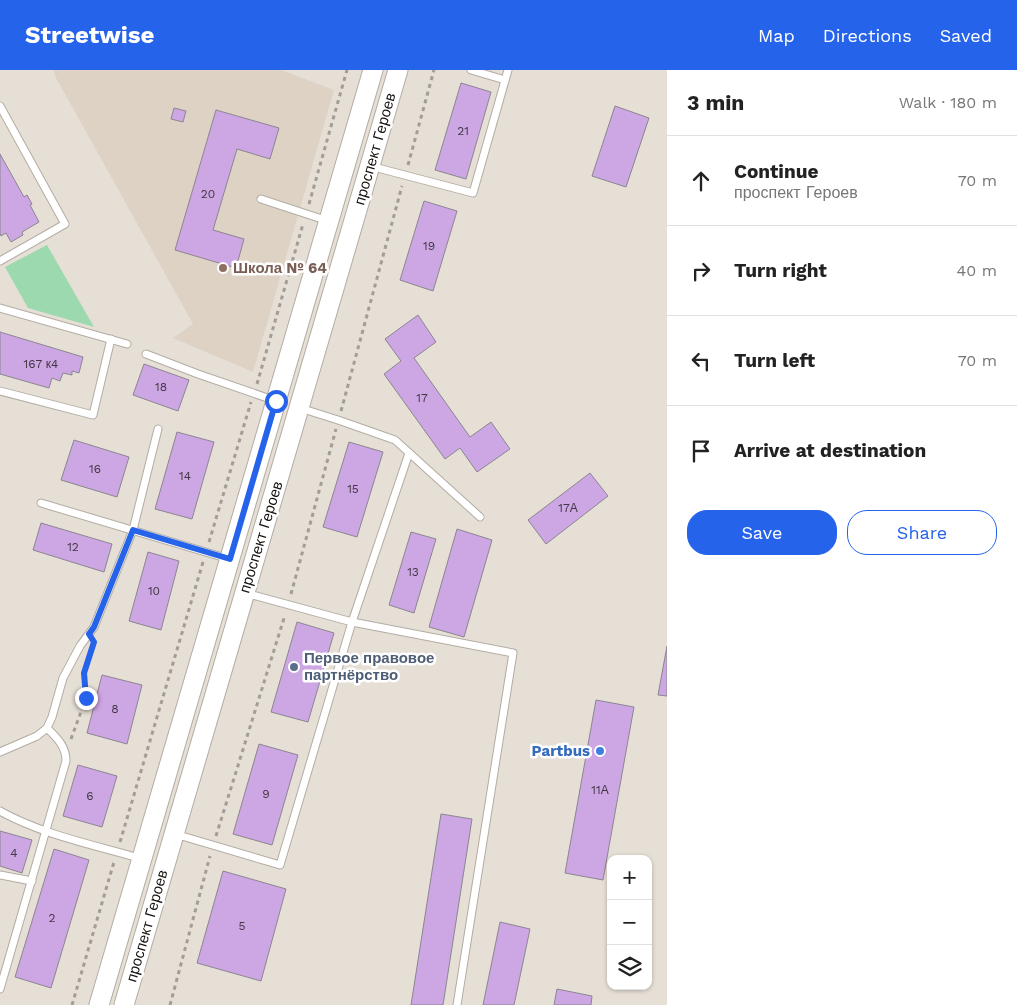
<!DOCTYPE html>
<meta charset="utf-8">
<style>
:root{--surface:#fff;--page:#f6f6f6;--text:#222;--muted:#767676;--line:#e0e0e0;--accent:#2563eb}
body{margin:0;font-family:"Work Sans",sans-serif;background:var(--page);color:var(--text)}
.controls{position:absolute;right:15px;bottom:15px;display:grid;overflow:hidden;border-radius:10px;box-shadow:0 1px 4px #0004}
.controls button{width:45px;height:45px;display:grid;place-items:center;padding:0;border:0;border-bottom:1px solid var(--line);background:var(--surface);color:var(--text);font:25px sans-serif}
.stop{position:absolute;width:15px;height:15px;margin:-11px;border:4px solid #2563eb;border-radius:50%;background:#fff}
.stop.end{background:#2563eb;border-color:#fff;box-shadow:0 1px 5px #0008}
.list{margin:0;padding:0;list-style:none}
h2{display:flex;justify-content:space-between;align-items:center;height:65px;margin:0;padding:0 20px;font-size:21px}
h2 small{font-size:16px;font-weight:400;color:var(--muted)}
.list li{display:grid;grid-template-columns:32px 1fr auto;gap:15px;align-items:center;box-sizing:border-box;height:90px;padding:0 20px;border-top:1px solid var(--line)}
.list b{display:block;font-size:19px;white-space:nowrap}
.list p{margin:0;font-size:16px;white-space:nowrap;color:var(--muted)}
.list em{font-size:16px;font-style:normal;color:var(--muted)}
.actions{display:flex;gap:10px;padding:15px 20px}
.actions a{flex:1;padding:11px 0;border:1px solid var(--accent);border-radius:20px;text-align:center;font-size:18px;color:var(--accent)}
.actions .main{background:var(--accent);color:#fff}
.icon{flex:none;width:28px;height:28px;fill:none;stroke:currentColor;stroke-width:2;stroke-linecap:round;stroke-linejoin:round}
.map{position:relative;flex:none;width:667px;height:935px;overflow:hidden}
header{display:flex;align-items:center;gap:30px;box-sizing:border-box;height:70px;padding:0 25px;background:var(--accent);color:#fff}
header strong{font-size:24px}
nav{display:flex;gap:28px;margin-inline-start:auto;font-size:18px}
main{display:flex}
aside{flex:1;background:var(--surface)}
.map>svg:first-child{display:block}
.built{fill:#ded2c4}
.green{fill:#9cd9ae}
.building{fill:#cda6e4;stroke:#8b868f}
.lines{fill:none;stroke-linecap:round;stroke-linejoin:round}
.service-casing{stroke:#b3aca4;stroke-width:9}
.secondary-casing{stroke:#b3aca4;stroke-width:21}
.path{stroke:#a39d97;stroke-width:3;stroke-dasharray:4 4;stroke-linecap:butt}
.service{stroke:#fff;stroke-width:7}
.secondary{stroke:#fff;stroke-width:19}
.route{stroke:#2563eb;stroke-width:6}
.education-dot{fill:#8d6e63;stroke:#fff;stroke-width:2}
.service-dot{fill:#5c6f8a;stroke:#fff;stroke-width:2}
.shop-dot{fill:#3f7fe0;stroke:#fff;stroke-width:2}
.labels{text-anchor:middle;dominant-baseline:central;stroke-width:5;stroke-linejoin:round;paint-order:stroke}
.number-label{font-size:12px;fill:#423644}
.street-label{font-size:15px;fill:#13100e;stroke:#fff}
.education-label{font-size:15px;font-weight:bold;fill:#785e54;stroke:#fff;text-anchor:start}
.service-label{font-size:15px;font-weight:bold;fill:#4e5e75;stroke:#fff;text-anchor:start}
.shop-label{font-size:15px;font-weight:bold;fill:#366cbe;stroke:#fff;text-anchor:end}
</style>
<header>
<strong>Streetwise</strong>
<nav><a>Map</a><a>Directions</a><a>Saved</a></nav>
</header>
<main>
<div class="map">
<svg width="667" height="935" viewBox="0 0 667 935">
<rect width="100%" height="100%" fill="#e6dfd6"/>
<polygon class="built" points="54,0 281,0 334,20 253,302 173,268 193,254 55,6"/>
<polygon class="green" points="47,175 94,257 28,238 5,197"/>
<g class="building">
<polygon points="461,13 491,22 466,109 435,100"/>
<polygon points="615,36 649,48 626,117 592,106"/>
<polygon points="174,38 186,41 183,52 171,49"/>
<polygon points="216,40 279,58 270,89 237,79 213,160 244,169 236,198 175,180"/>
<polygon points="0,84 24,127 27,125 32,134 30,135 39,152 22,162 23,165 11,172 6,163 1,166 0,163"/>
<polygon points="424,131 457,141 433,221 400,210"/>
<polygon points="418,245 436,272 414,288 470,367 491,352 510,379 477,402 460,378 445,389 384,304 401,291 385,269"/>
<polygon points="0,262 83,287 79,303 72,301 72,305 63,303 60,311 52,308 49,318 0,304"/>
<polygon points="144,294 189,310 178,341 133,325"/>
<polygon points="177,362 214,372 192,449 155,439"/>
<polygon points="74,370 129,387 117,427 61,410"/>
<polygon points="349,372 383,382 357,467 323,457"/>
<polygon points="590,403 608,426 546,474 528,450"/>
<polygon points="41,453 112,474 104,502 33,480"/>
<polygon points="457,459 492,470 464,567 429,557"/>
<polygon points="411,462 436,469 414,543 389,535"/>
<polygon points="148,482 179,491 161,560 129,551"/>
<polygon points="297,552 334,563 308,652 271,642"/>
<polygon points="667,576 667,626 658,625"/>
<polygon points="102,605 142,615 127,674 87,663"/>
<polygon points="596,630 634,637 603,810 565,803"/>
<polygon points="259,674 298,685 272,775 233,764"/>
<polygon points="78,695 117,706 102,757 63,746"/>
<polygon points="441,744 472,749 443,935 411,935"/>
<polygon points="0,761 32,770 22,803 0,796"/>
<polygon points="54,779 89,790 51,918 15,907"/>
<polygon points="223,801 286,819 261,911 197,893"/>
<polygon points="500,852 530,859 514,935 483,935"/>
<polygon points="557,919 592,926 591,935 554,935"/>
</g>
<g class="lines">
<defs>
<g id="service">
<polyline points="471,0 505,10"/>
<polyline points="0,36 65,154 0,191"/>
<polyline points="370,96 473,123 508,0"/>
<polyline points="261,129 328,151"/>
<polyline points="0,238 127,274"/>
<polyline points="146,284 198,304 276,331"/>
<polyline points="0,321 93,345 111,269"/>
<polyline points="300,338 338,350 395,370 480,447"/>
<polyline points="41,433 229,489"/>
<polyline points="245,523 352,552 513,583 457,935"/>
<polyline points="0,682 37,666 47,658 52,647 63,608 80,576 94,557 133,460 158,359"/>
<path d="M 0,741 C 43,765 95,775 142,789"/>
<polyline points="175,764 280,795 352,552 409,383"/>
<polyline points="0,805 32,811"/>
<path d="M 0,919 L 66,691 C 66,676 57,668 47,658"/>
</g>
<g id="secondary">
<polyline points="99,935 373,0"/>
<polyline points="124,935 398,0"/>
</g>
</defs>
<use href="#service" class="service-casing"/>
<use href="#secondary" class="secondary-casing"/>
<g class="path">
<polyline points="408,95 434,0"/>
<polyline points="309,134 347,0"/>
<polyline points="257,314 303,154"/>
<polyline points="341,341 402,116"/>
<polyline points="209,472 251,332"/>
<polyline points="291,524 336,359"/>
<polyline points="71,669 86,628 84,603 91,582"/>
<polyline points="216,766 285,545"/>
<polyline points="120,772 203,492"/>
<polyline points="72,935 114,792"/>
<polyline points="170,935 210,786"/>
</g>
<use href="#service" class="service"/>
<use href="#secondary" class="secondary"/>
</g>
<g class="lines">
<polyline class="route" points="86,628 84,603 94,572 89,564 94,557 133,460 230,489 276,331"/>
</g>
<circle class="education-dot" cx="223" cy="198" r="5"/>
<circle class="service-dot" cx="294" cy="597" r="5"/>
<circle class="shop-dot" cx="600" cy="681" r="5"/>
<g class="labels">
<g class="number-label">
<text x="463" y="61">21</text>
<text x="208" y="124">20</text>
<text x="429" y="176">19</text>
<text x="41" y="294">167 к4</text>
<text x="161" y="317">18</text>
<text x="422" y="328">17</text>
<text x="95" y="399">16</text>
<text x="185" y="406">14</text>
<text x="353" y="419">15</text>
<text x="568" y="438">17А</text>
<text x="73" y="477">12</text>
<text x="413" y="502">13</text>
<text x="154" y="521">10</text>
<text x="115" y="639">8</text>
<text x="600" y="720">11А</text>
<text x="266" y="724">9</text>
<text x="90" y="726">6</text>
<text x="14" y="783">4</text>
<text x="52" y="848">2</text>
<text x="242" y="856">5</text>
</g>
<g class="street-label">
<text transform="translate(375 79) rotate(-74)">проспект Героев</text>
<text transform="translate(261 467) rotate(-73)">проспект Героев</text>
<text transform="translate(147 856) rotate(-74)">проспект Героев</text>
</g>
<g class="education-label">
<text x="233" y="198">Школа № 64</text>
</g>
<g class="service-label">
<text x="304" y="588">Первое правовое<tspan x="304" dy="17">партнёрство</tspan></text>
</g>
<g class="shop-label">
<text x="590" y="681">Partbus</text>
</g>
</g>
</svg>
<div class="controls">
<button>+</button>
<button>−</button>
<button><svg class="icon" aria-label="layers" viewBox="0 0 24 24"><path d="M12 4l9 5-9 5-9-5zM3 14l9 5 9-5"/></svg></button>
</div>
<div class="stop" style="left:276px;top:331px"></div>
<div class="stop end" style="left:86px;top:628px"></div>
</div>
<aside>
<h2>3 min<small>Walk · 180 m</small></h2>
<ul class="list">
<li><svg class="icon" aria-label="ahead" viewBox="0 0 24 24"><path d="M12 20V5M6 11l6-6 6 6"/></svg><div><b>Continue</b><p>проспект Героев</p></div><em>70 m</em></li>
<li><svg class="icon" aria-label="right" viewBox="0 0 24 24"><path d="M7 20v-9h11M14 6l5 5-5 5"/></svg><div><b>Turn right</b></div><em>40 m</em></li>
<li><svg class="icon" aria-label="left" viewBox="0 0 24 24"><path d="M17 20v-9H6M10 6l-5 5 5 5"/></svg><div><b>Turn left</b></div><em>70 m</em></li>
<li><svg class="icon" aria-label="arrive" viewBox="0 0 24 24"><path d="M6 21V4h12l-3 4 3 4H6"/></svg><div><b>Arrive at destination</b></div></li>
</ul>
<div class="actions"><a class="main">Save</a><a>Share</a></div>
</aside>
</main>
